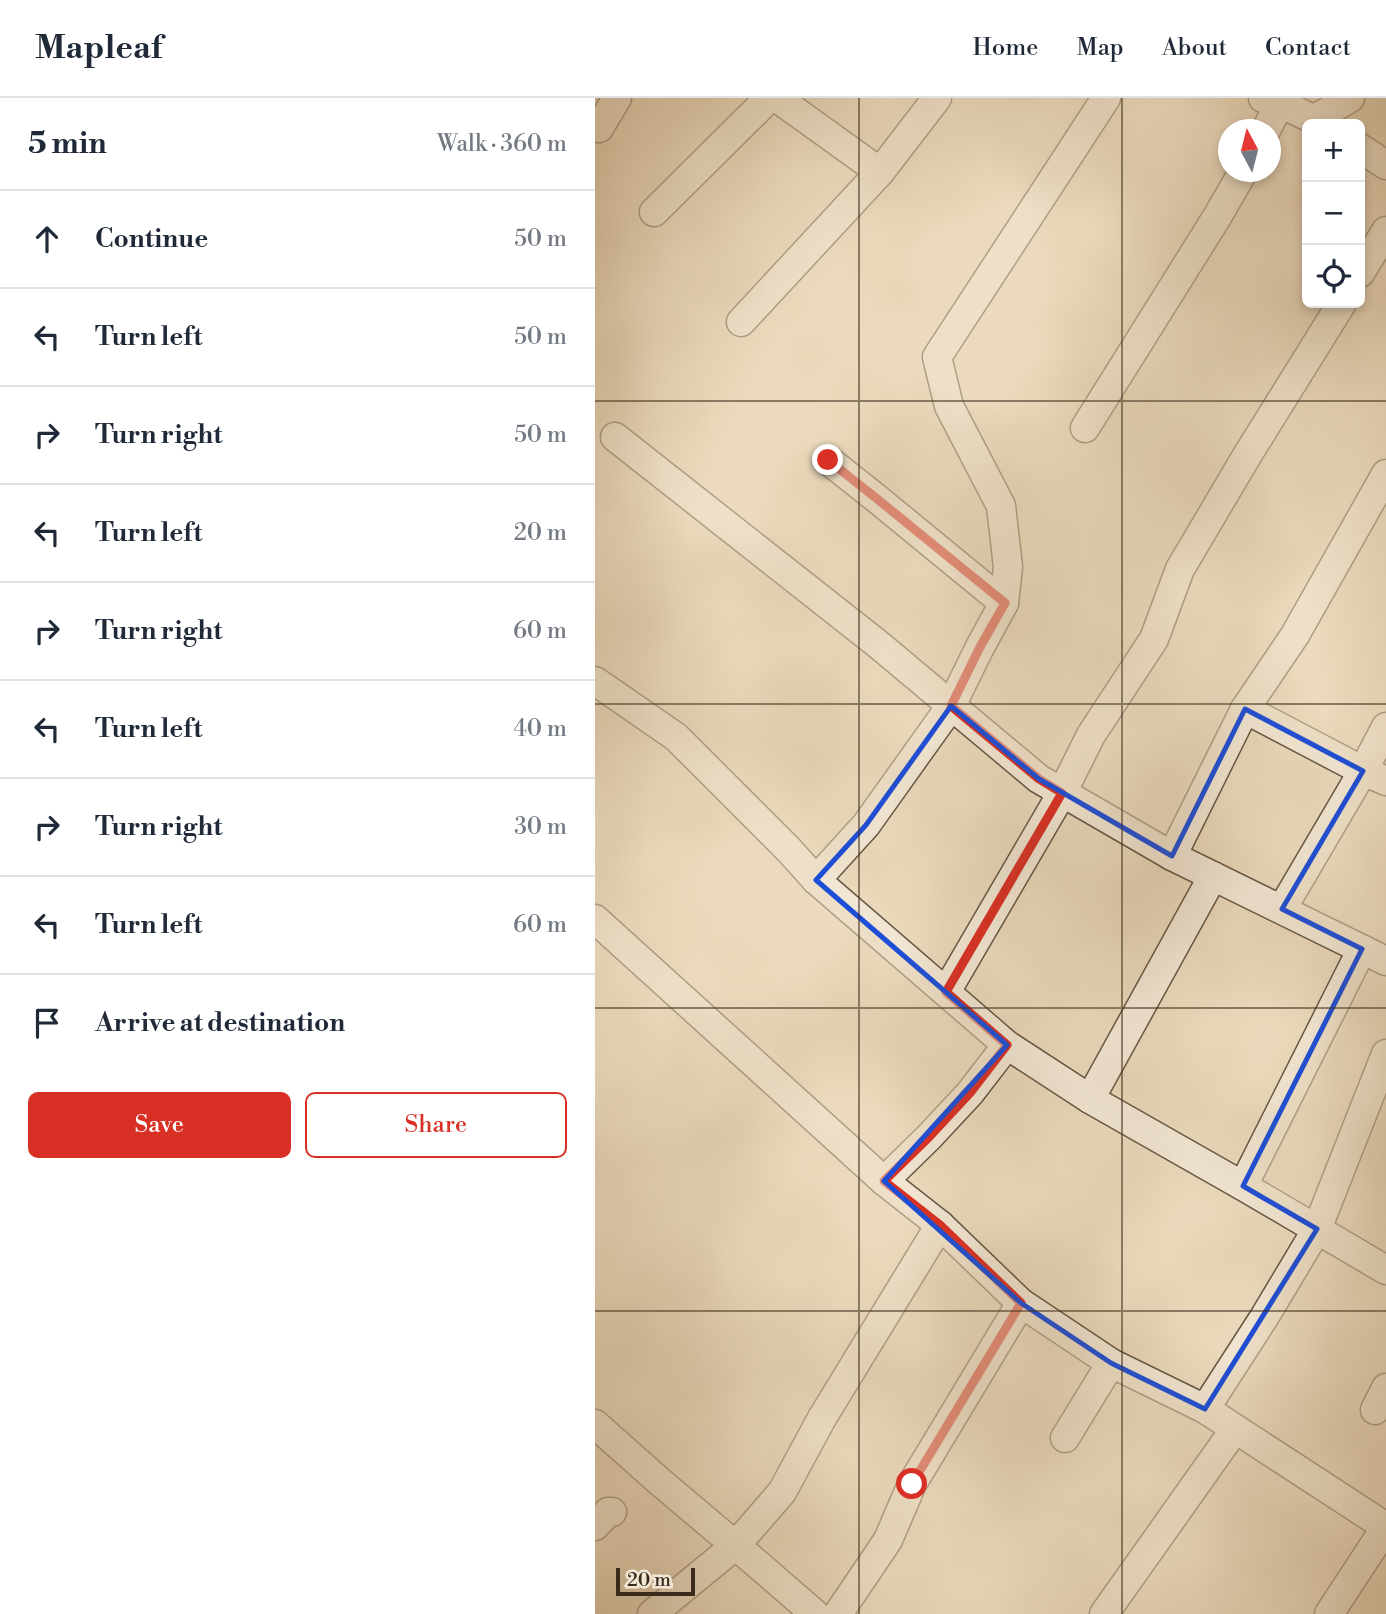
<!DOCTYPE html>
<meta charset="utf-8">
<style>
:root{--surface:#fff;--page:#f2f2f3;--text:#1f2937;--muted:#747a83;--line:#e0e1e3;--accent:#d93025}
body{margin:0;font-family:"Libre Bodoni",serif;background:var(--page);color:var(--text)}
.controls{position:absolute;right:21px;top:21px;display:grid;overflow:hidden;border-radius:10px;box-shadow:0 4px 10px #0003}
.controls button{width:63px;height:63px;display:grid;place-items:center;padding:0;border:0;border-bottom:2px solid var(--line);background:var(--surface);color:var(--text);font:35px sans-serif}
.compass{position:absolute;left:623px;top:21px;width:63px;height:63px;border-radius:50%;background:var(--surface);box-shadow:0 4px 10px #0003;rotate:353deg}
.scale{position:absolute;left:21px;bottom:18px;width:79px;box-sizing:border-box;padding-left:7px;border:4px solid #3a2b1c;border-top:0;font-size:19px;line-height:24px;white-space:nowrap;color:#3a2b1c;-webkit-text-stroke:5px #f2e7d4;paint-order:stroke}
.stop{position:absolute;width:21px;height:21px;margin:-16px;border:5px solid #d93025;border-radius:50%;background:#fff}
.stop.end{background:#d93025;border-color:#fff;box-shadow:0 2px 7px #0008}
.list{margin:0;padding:0;list-style:none}
h2{display:flex;justify-content:space-between;align-items:center;height:91px;margin:0;padding:0 28px;font-size:30px}
h2 small{font-size:23px;font-weight:400;color:var(--muted)}
.list li{display:grid;grid-template-columns:46px 1fr auto;gap:21px;align-items:center;box-sizing:border-box;height:98px;padding:0 28px;border-top:2px solid var(--line)}
.list b{display:block;font-size:26px;white-space:nowrap}
.list em{font-size:23px;font-style:normal;color:var(--muted)}
.actions{display:flex;gap:14px;padding:21px 28px}
.actions a{flex:1;padding:16px 0;border:2px solid var(--accent);border-radius:10px;text-align:center;font-size:24px;color:var(--accent)}
.actions .main{background:var(--accent);color:#fff}
.icon{flex:none;width:38px;height:38px;fill:none;stroke:currentColor;stroke-width:2;stroke-linecap:round;stroke-linejoin:round}
.map{position:relative;flex:none;width:791px;height:1516px;overflow:hidden}
header{display:flex;align-items:center;gap:42px;box-sizing:border-box;height:98px;padding:0 35px;background:var(--surface);border-bottom:2px solid var(--line)}
header strong{font-size:33px}
nav{display:flex;gap:38px;margin-inline-start:auto;font-size:24px}
main{display:flex}
aside{flex:1;background:var(--surface)}
.map>svg:first-child{display:block}
.lines{fill:none;stroke-linecap:round;stroke-linejoin:round}
.minor-casing{stroke:#665744;stroke-width:31}
.minor{stroke:#f2e7d4;stroke-width:28}
.route{stroke:#d93025;stroke-width:9}
.marked{fill:none;stroke:#1d4ed8;stroke-width:5;stroke-linejoin:round}
.grid{fill:none;stroke:#3a2b1c;stroke-width:2;stroke-opacity:0.55}
</style>
<header>
<strong>Mapleaf</strong>
<nav><a>Home</a><a>Map</a><a>About</a><a>Contact</a></nav>
</header>
<main>
<aside>
<h2>5 min<small>Walk · 360 m</small></h2>
<ul class="list">
<li><svg class="icon" aria-label="ahead" viewBox="0 0 24 24"><path d="M12 20V5M6 11l6-6 6 6"/></svg><div><b>Continue</b></div><em>50 m</em></li>
<li><svg class="icon" aria-label="left" viewBox="0 0 24 24"><path d="M17 20v-9H6M10 6l-5 5 5 5"/></svg><div><b>Turn left</b></div><em>50 m</em></li>
<li><svg class="icon" aria-label="right" viewBox="0 0 24 24"><path d="M7 20v-9h11M14 6l5 5-5 5"/></svg><div><b>Turn right</b></div><em>50 m</em></li>
<li><svg class="icon" aria-label="left" viewBox="0 0 24 24"><path d="M17 20v-9H6M10 6l-5 5 5 5"/></svg><div><b>Turn left</b></div><em>20 m</em></li>
<li><svg class="icon" aria-label="right" viewBox="0 0 24 24"><path d="M7 20v-9h11M14 6l5 5-5 5"/></svg><div><b>Turn right</b></div><em>60 m</em></li>
<li><svg class="icon" aria-label="left" viewBox="0 0 24 24"><path d="M17 20v-9H6M10 6l-5 5 5 5"/></svg><div><b>Turn left</b></div><em>40 m</em></li>
<li><svg class="icon" aria-label="right" viewBox="0 0 24 24"><path d="M7 20v-9h11M14 6l5 5-5 5"/></svg><div><b>Turn right</b></div><em>30 m</em></li>
<li><svg class="icon" aria-label="left" viewBox="0 0 24 24"><path d="M17 20v-9H6M10 6l-5 5 5 5"/></svg><div><b>Turn left</b></div><em>60 m</em></li>
<li><svg class="icon" aria-label="arrive" viewBox="0 0 24 24"><path d="M6 21V4h12l-3 4 3 4H6"/></svg><div><b>Arrive at destination</b></div></li>
</ul>
<div class="actions"><a class="main">Save</a><a>Share</a></div>
</aside>
<div class="map">
<svg width="791" height="1516" viewBox="0 0 791 1516">
<rect width="100%" height="100%" fill="#ebdabd"/>
<filter id="stains"><feTurbulence type="fractalNoise" baseFrequency=".00286" numOctaves="4"/><feColorMatrix values="0 0 0 0 .2 0 0 0 0 .09 0 0 0 0 .02 0 0 0 .5 -.17"/></filter>
<radialGradient id="worn" r=".72"><stop offset=".6" stop-color="#630" stop-opacity="0"/><stop offset="1" stop-color="#630" stop-opacity=".3"/></radialGradient>
<g class="lines">
<defs>
<g id="minor">
<polyline points="182,0 285,74"/>
<polyline points="668,0 685,5 728,26"/>
<polyline points="720,21 755,0"/>
<polyline points="4,30 22,0"/>
<polyline points="671,32 685,5"/>
<polyline points="765,50 791,67"/>
<polyline points="59,114 174,0"/>
<polyline points="765,175 791,133"/>
<polyline points="146,224 285,74 342,0"/>
<polyline points="490,330 622,119 648,74"/>
<polyline points="20,339 284,547 444,681 577,758 791,863"/>
<polyline points="233,362 281,400 409,505"/>
<polyline points="0,583 81,639 194,752 221,782 412,947 495,1001 648,1088 791,1172"/>
<polyline points="650,611 768,673 791,683"/>
<polyline points="577,758 650,611 700,537 791,376"/>
<polyline points="221,782 271,727 356,608 385,549 409,505 413,469 406,408 354,308 342,259 511,0"/>
<polyline points="687,811 768,673 791,629"/>
<polyline points="0,821 289,1083 345,1127 426,1205 516,1265 610,1311 791,1429"/>
<polyline points="351,894 467,695 496,637 559,541 585,471 653,356 747,205"/>
<polyline points="495,1001 618,778"/>
<polyline points="289,1083 334,1039 375,995 412,947"/>
<polyline points="648,1088 767,851"/>
<polyline points="610,1311 670,1218 722,1131 791,956"/>
<polyline points="780,1312 791,1290"/>
<polyline points="0,1326 64,1383 160,1464 220,1516"/>
<polyline points="470,1340 516,1265"/>
<polyline points="0,1428 13,1414 17,1414"/>
<polyline points="57,1516 141,1447 187,1394 227,1320 345,1127"/>
<polyline points="243,1516 293,1442 317,1386 426,1205"/>
<polyline points="509,1516 640,1331"/>
<polyline points="734,1516 791,1429"/>
</g>
</defs>
<use href="#minor" class="minor-casing"/>
<use href="#minor" class="minor"/>
</g>
<g class="lines">
<polyline class="route" points="233,362 281,400 410,505 385,549 356,608 444,681 467,695 351,894 412,947 375,995 334,1039 289,1083 345,1127 426,1205 317,1386"/>
</g>
<path d="M0 0H791V1516H0ZM 356,608 L 444,681 L 577,758 L 650,611 L 768,673 L 687,811 L 767,851 L 648,1088 L 722,1131 L 610,1311 L 516,1265 L 426,1205 L 289,1083 L 412,947 L 221,782 L 271,727 Z" fill="#ebdabd" fill-opacity=".55" fill-rule="evenodd"/>
<path class="marked" d="M 356,608 L 444,681 L 577,758 L 650,611 L 768,673 L 687,811 L 767,851 L 648,1088 L 722,1131 L 610,1311 L 516,1265 L 426,1205 L 289,1083 L 412,947 L 221,782 L 271,727 Z"/>
<path class="grid" d="M 264,0 L 264,1516M 527,0 L 527,1516M 0,303 L 791,303M 0,606 L 791,606M 0,910 L 791,910M 0,1213 L 791,1213"/>
<rect width="100%" height="100%" filter="url(#stains)"/>
<rect width="100%" height="100%" fill="url(#worn)"/>
</svg>
<div class="controls">
<button>+</button>
<button>−</button>
<button><svg class="icon" aria-label="locate" viewBox="0 0 24 24"><circle cx="12" cy="12" r="6"/><path d="M12 2v4M12 18v4M2 12h4M18 12h4"/></svg></button>
</div>
<svg class="compass" viewBox="-18 -18 36 36"><path d="M0-13l5 13h-10z" fill="#e53935"/><path d="M0 13l5-13h-10z" fill="#747a83"/></svg>
<div class="scale">20 m</div>
<div class="stop" style="left:317px;top:1386px"></div>
<div class="stop end" style="left:233px;top:362px"></div>
</div>
</main>
